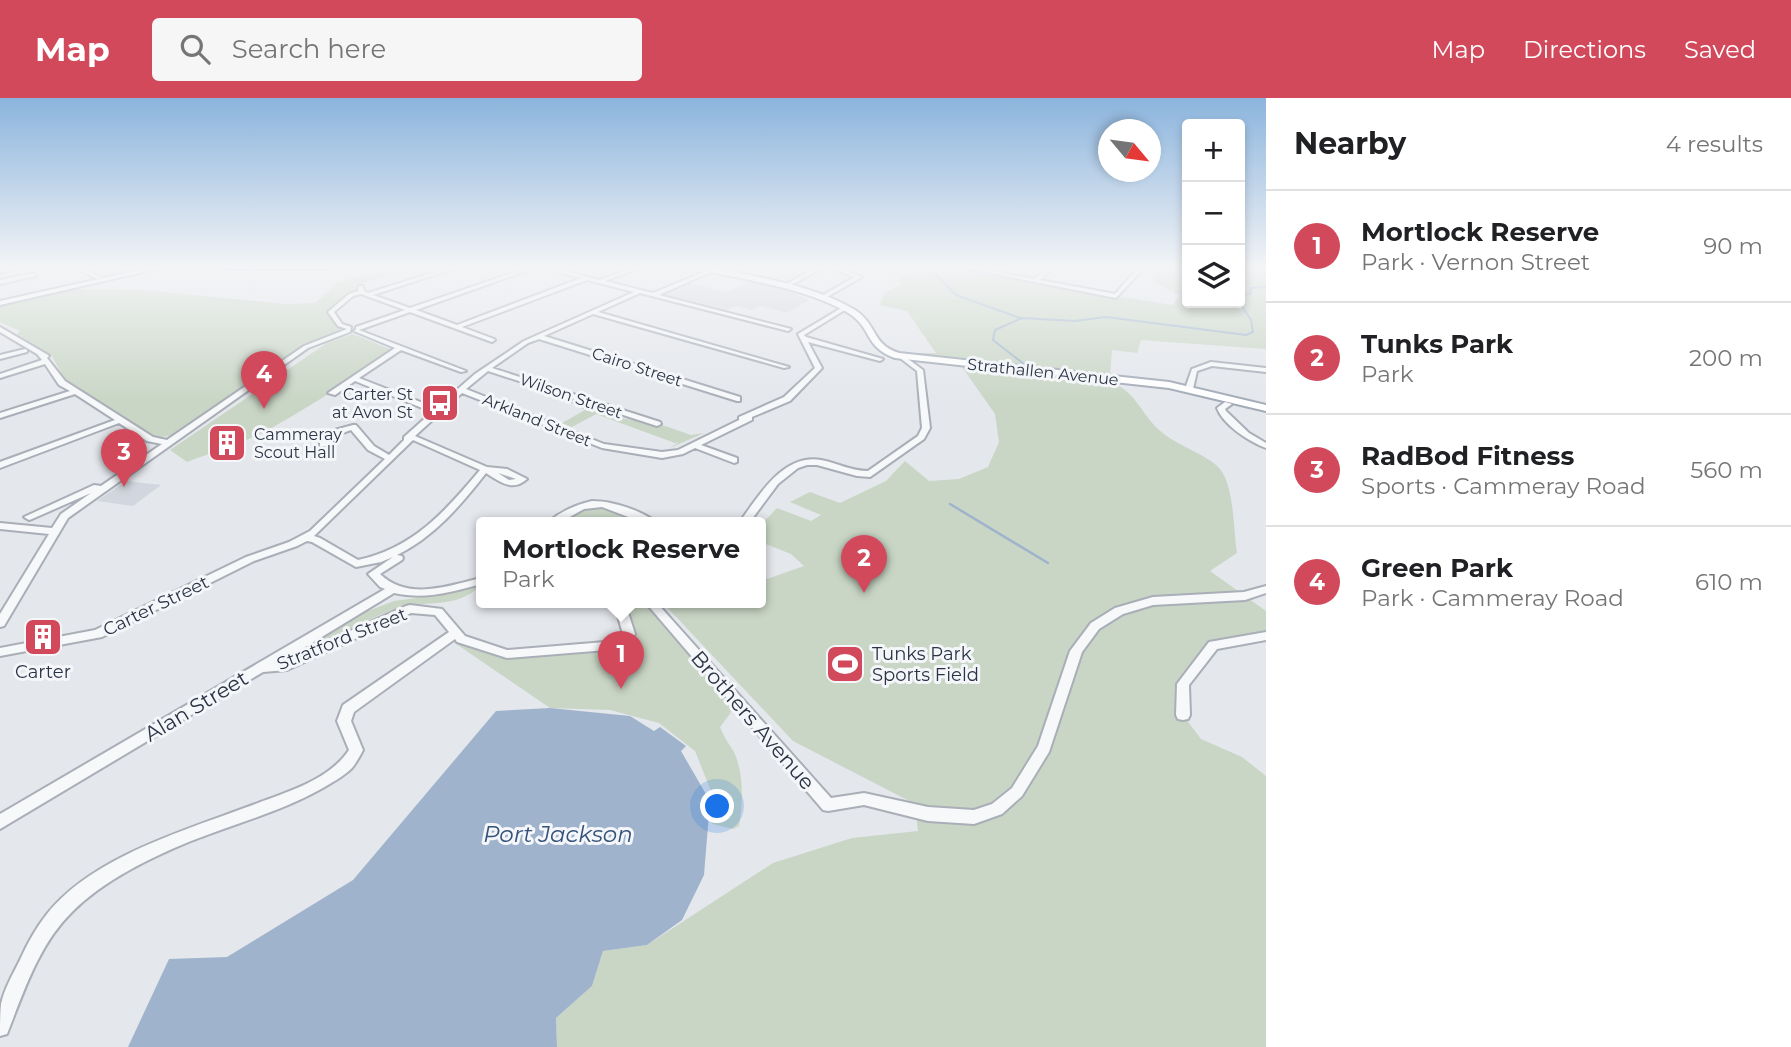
<!DOCTYPE html>
<meta charset="utf-8">
<style>
:root{--surface:#fff;--page:#f6f6f6;--text:#202124;--muted:#757577;--line:#e0e0e0;--accent:#d1495b}
body{margin:0;font-family:Montserrat,sans-serif;background:var(--page);color:var(--text)}
.controls{position:absolute;right:21px;top:21px;display:grid;overflow:hidden;border-radius:7px;box-shadow:0 4px 10px #0003}
.controls button{width:63px;height:63px;display:grid;place-items:center;padding:0;border:0;border-bottom:2px solid var(--line);background:var(--surface);color:var(--text);font:35px sans-serif}
.compass{position:absolute;left:1098px;top:21px;width:63px;height:63px;border-radius:50%;background:var(--surface);box-shadow:0 4px 10px #0003;rotate:119deg}
.you{position:absolute;left:718px;top:709px;width:24px;height:24px;margin:-18px;border:5px solid #fff;border-radius:50%;background:#1a73e8;box-shadow:0 0 0 10px #1a73e833}
.badge{display:grid;place-items:center;width:46px;height:46px;border-radius:50%;background:var(--accent);color:#fff;font-size:23px;font-weight:700}
.pin{position:absolute;translate:-50% -58px;filter:drop-shadow(0 2px 4px #0008)}
.pin::after{content:'';position:absolute;top:37px;width:24px;height:21px;background:inherit;clip-path:polygon(0 0,100% 0,50% 100%)}
.popup{position:absolute;left:476px;top:419px;width:290px;height:91px;box-sizing:border-box;display:grid;place-content:center;border-radius:7px;background:var(--surface);filter:drop-shadow(0 2px 5px #0005);font-size:23px;white-space:nowrap;color:var(--muted)}
.popup b{font-size:26px;color:var(--text)}
.popup::after{content:'';position:absolute;left:50%;top:100%;margin-left:-14px;border:14px solid transparent;border-top-color:var(--surface)}
.list{margin:0;padding:0;list-style:none}
h2{display:flex;justify-content:space-between;align-items:center;height:91px;margin:0;padding:0 28px;font-size:30px}
h2 small{font-size:23px;font-weight:400;color:var(--muted)}
.list li{display:grid;grid-template-columns:46px 1fr auto;gap:21px;align-items:center;box-sizing:border-box;height:112px;padding:0 28px;border-top:2px solid var(--line)}
.list b{display:block;font-size:26px;white-space:nowrap}
.list p{margin:0;font-size:23px;white-space:nowrap;color:var(--muted)}
.list em{font-size:23px;font-style:normal;color:var(--muted)}
.icon{flex:none;width:38px;height:38px;fill:none;stroke:currentColor;stroke-width:2;stroke-linecap:round;stroke-linejoin:round}
.map{position:relative;flex:none;width:1266px;height:949px;overflow:hidden}
header{display:flex;align-items:center;gap:42px;box-sizing:border-box;height:98px;padding:0 35px;background:var(--accent);color:#fff}
header strong{font-size:33px}
nav{display:flex;gap:38px;margin-inline-start:auto;font-size:24px}
.search{width:490px;height:63px;background:var(--page);display:flex;align-items:center;gap:18px;box-sizing:border-box;padding:0 24px;border-radius:7px;color:var(--muted);font-size:26px}
main{display:flex}
aside{flex:1;background:var(--surface)}
.map>svg:first-child{display:block}
.built{fill:#d2d6de}
.green{fill:#c9d6c5}
.water{fill:#9fb4cc}
.lines{fill:none;stroke-linecap:round;stroke-linejoin:round}
.stream-far1{stroke:#9fb4cc;stroke-width:2}
.stream{stroke:#9fb4cc;stroke-width:2.5}
.minor-casing{stroke:#a9aeb7;stroke-width:4}
.major-casing{stroke:#a3abb8;stroke-width:4}
.highway-casing{stroke:#8b94a3;stroke-width:3}
.minor{fill:#f7f8fa;fill-rule:evenodd}
.major{fill:#fff;fill-rule:evenodd}
.highway{fill:#fff;fill-rule:evenodd}
.labels{text-anchor:middle;dominant-baseline:central;stroke-width:6;stroke-linejoin:round;paint-order:stroke}
.far-street-label{font-size:16px;fill:#2b3445;stroke:#f4f6f9}
.far-poi-label{font-size:16px;fill:#2b3445;stroke:#f4f6f9;text-anchor:end}
.street-label{font-size:18px;fill:#2b3445;stroke:#f4f6f9}
.poi-label{font-size:18px;fill:#2b3445;stroke:#f4f6f9;text-anchor:start}
.near-street-label{font-size:21px;fill:#2b3445;stroke:#f4f6f9}
.near-water-label{font-size:23px;font-style:italic;fill:#34527a;stroke:#f4f6f9}
</style>
<header>
<strong>Map</strong>
<div class="search"><svg class="icon" aria-label="search" viewBox="0 0 24 24"><circle cx="10" cy="10" r="6"/><path d="M15 15l6 6"/></svg>Search here</div>
<nav><a>Map</a><a>Directions</a><a>Saved</a></nav>
</header>
<main>
<div class="map">
<svg width="1266" height="949" viewBox="0 0 1266 949">
<rect width="100%" height="100%" fill="#e4e7ec"/>
<g class="built">
<polygon points="751,183 784,191 809,202 787,215 760,208 752,212 736,208 727,212 664,196 690,185 727,194"/>
<polygon points="126,383 161,387 133,408 97,403"/>
</g>
<g class="green">
<polygon points="396,169 416,169 357,187 356,195 336,205 329,214 340,232 305,247 176,337 152,340 65,282 52,258 17,236 20,233 0,224 0,208 73,191 143,192 286,206 315,205 337,185"/>
<path d="M 910,169 L 959,169 L 1011,181 L 1172,207 L 1180,197 L 1153,184 L 1158,173 L 1187,169 L 1187,205 L 1240,205 L 1240,169 L 1266,169 L 1266,251 L 1141,242 L 1137,255 L 1112,252 L 1110,277 L 1058,273 C 1076,285 1097,277 1115,286 C 1135,295 1142,315 1156,329 C 1174,347 1198,352 1216,367 C 1235,382 1233,432 1237,455 L 1210,473 L 1266,513 L 1266,538 L 1220,544 L 1183,586 L 1183,617 L 1201,641 L 1242,659 L 1266,678 L 1266,949 L 557,949 L 556,920 L 592,888 L 603,853 L 647,847 L 773,765 L 852,740 L 918,733 L 915,706 L 793,643 L 663,505 L 761,505 L 761,479 L 767,481 L 804,468 L 791,456 L 761,444 L 761,427 L 777,410 L 811,423 L 821,417 L 790,404 L 810,394 L 840,405 L 886,383 L 905,363 L 929,383 L 959,381 L 988,369 L 999,344 L 995,316 L 962,269 L 1020,273 L 905,255 L 936,255 L 907,213 L 879,207 L 885,195 L 903,185 L 869,177 L 897,183 L 904,178 Z"/>
<path d="M 353,236 L 392,252 C 354,279 315,306 273,329 C 247,344 215,353 187,364 L 170,352 L 327,245 Z"/>
<polygon points="540,290 621,320 665,328 691,337 704,335 670,350 679,344 675,345 596,316 572,329 562,325 585,312"/>
<polygon points="596,406 644,425 557,425 578,411"/>
<path d="M 481,487 C 457,512 425,501 395,511 C 359,523 323,553 287,561 L 368,513 L 394,503 L 439,497 Z"/>
<path d="M 626,505 L 645,505 L 735,609 L 720,629 C 724,639 729,646 734,654 C 744,675 743,706 739,728 L 733,731 L 712,726 L 715,703 L 695,653 L 659,625 L 610,612 L 550,610 L 452,543 L 511,560 L 615,550 L 630,545 L 633,541 Z"/>
</g>
<polygon class="water" points="550,610 630,618 654,633 660,629 686,648 681,653 710,703 704,777 682,822 647,847 603,853 592,888 556,920 557,949 128,949 169,861 227,859 353,782 496,613"/>
<g class="lines">
<g class="stream-far1">
<polyline points="928,169 956,197 1020,220"/>
<polyline points="1240,197 1250,196 1251,190 1266,189"/>
<polyline points="1029,270 993,242 995,232 1022,220 1075,223 1106,219 1246,237 1253,234 1251,222 1240,205"/>
</g>
<polyline class="stream" points="950,406 1048,465"/>
<defs>
<g id="minor">
<polygon points="73,169 80,169 103,180 98,181"/>
<path d="M 451,169 L 459,169 L 373,197 L 410,210 L 530,169 L 537,169 L 416,212 L 457,227 L 581,180 L 541,169 L 549,169 L 599,182 L 637,169 L 637,171 L 605,183 L 653,195 L 716,169 L 722,169 L 659,197 L 791,231 L 788,233 L 640,195 L 598,214 L 789,269 L 784,270 L 593,216 L 544,238 L 740,299 L 740,303 L 737,303 L 539,241 L 528,245 L 492,270 L 660,324 L 661,326 L 657,328 L 488,273 L 466,291 L 604,346 L 662,354 L 678,352 L 739,322 L 739,319 L 784,299 L 815,270 L 798,236 L 843,209 L 848,210 L 804,237 L 806,239 L 883,261 L 880,263 L 808,244 L 822,270 L 790,303 L 752,319 L 752,322 L 701,347 L 737,360 L 737,364 L 734,365 L 695,350 L 683,356 L 662,360 L 602,350 L 462,295 L 415,338 L 487,369 L 507,371 L 527,381 C 513,394 500,384 486,375 C 461,407 434,439 397,457 L 402,458 L 403,460 L 402,462 L 380,476 C 408,503 448,488 481,480 L 481,486 C 452,494 425,502 394,495 L 279,565 L 406,508 L 410,507 L 442,511 L 465,538 L 507,552 L 617,543 L 621,541 L 623,536 L 614,505 L 625,505 L 635,536 L 630,547 L 619,551 L 507,560 L 457,544 L 455,541 L 354,614 L 351,623 L 363,652 C 360,658 356,665 352,670 C 343,679 331,685 321,691 C 280,714 234,726 191,743 C 150,760 104,782 72,814 C 39,846 24,893 7,936 L 0,938 C 0,928 0,916 1,906 C 4,891 13,876 20,862 C 27,846 36,830 47,816 C 94,757 190,731 258,705 C 290,693 330,681 349,652 L 337,623 L 343,607 L 449,534 L 435,517 L 411,515 L 287,572 L 263,574 L 0,731 L 0,716 L 385,491 L 380,489 L 368,476 L 393,459 L 381,464 L 356,469 L 312,444 L 307,443 L 297,448 L 254,463 L 102,539 L 0,558 L 0,550 L 95,532 L 246,459 L 289,444 L 310,433 L 385,361 L 368,352 L 351,332 L 337,337 L 326,348 L 320,348 L 320,344 L 331,333 L 353,327 L 356,327 L 374,348 L 389,357 L 404,342 L 404,339 L 432,314 L 355,283 L 335,297 L 328,295 L 395,250 L 354,233 L 356,231 L 356,229 L 405,212 L 361,196 L 353,198 L 334,214 L 342,226 L 351,229 L 350,234 L 308,250 L 68,420 L 4,528 L 0,529 L 0,516 L 49,436 L 0,431 L 0,425 L 52,430 L 61,416 L 91,395 L 32,421 L 29,422 L 24,419 L 94,387 L 101,388 L 162,346 L 147,343 L 119,325 L 0,370 L 0,364 L 115,322 L 75,296 L 0,320 L 0,315 L 70,293 L 59,287 L 45,266 L 0,280 L 0,276 L 42,262 L 37,256 L 0,234 L 0,229 L 48,257 L 49,258 L 47,260 L 65,283 L 153,339 L 167,342 L 304,248 L 347,231 L 338,228 L 328,214 L 349,196 L 358,193 L 359,188 L 363,188 L 364,193 L 368,195 ZM 587,182 L 634,194 L 524,243 L 475,276 L 436,310 L 359,280 L 401,252 L 461,274 L 466,273 L 359,232 L 410,214 L 492,244 L 495,242 L 494,241 L 462,229 ZM 413,342 L 480,372 C 445,414 413,450 358,462 L 320,440 L 314,438 ZM 498,375 L 516,381 L 509,382 Z"/>
<polygon points="817,169 824,169 788,189 783,188"/>
<polygon points="827,169 834,169 862,179 827,199 823,199 823,197 855,179"/>
<polygon points="960,169 971,169 1034,181 1049,169 1054,169 1040,182 1115,196 1139,169 1145,169 1116,200"/>
<polygon points="34,175 36,178 0,186 0,182"/>
<polygon points="25,251 27,252 27,254 0,261 0,257"/>
<path d="M 900,258 L 904,258 L 923,272 L 930,330 L 924,341 L 870,379 L 857,378 L 817,367 L 807,367 L 798,370 L 778,386 L 749,425 L 739,425 C 758,399 783,355 821,362 C 837,365 851,373 868,373 L 918,338 L 922,330 L 917,273 L 900,260 Z"/>
<polygon points="1211,264 1266,270 1266,274 1212,268 1197,273 1193,291 1186,293 1185,291 1192,271"/>
<path d="M 1225,304 L 1232,306 L 1225,311 L 1226,313 L 1249,335 L 1266,345 L 1266,350 C 1250,344 1223,327 1217,310 Z"/>
<path d="M 592,403 C 613,403 640,412 658,425 L 644,425 L 602,409 L 584,411 L 559,425 L 547,425 C 560,414 575,407 592,403 Z"/>
<polygon points="1266,488 1266,495 1245,502 1153,507 1123,516 1099,531 1082,554 1049,654 1022,698 1002,716 974,726 928,723 864,707 828,713 823,712 646,505 657,505 831,700 864,695 928,709 974,712 992,706 1012,690 1038,648 1070,553 1091,525 1115,510 1153,499 1244,494"/>
<polygon points="1266,534 1266,542 1217,551 1189,587 1190,617 1188,621 1183,622 1178,621 1176,617 1177,586 1209,544"/>
</g>
<g id="major">
<polygon points="153,169 165,169 0,207 0,203"/>
<path d="M 699,169 L 711,169 C 759,180 812,186 855,212 C 878,227 871,246 899,255 L 1169,284 L 1266,307 L 1266,313 L 1169,290 L 895,260 C 862,248 874,229 845,213 C 813,195 776,188 741,180 C 727,177 710,175 699,169 Z"/>
</g>
<g id="highway">
<polygon points="8,169 23,169 0,175 0,171"/>
<polygon points="144,169 153,169 149,171"/>
<polygon points="221,169 331,169 327,171 225,171"/>
</g>
</defs>
<use href="#minor" class="minor-casing"/>
<use href="#major" class="major-casing"/>
<use href="#highway" class="highway-casing"/>
<use href="#minor" class="minor"/>
<use href="#major" class="major"/>
<use href="#highway" class="highway"/>
</g>
<linearGradient id="sky" x2="0" y2="1"><stop stop-color="#8bb4dd"/><stop offset="0.56" stop-color="#f3f4f6"/><stop offset="1" stop-color="#f3f4f6" stop-opacity="0"/></linearGradient>
<rect width="1266" height="302" fill="url(#sky)"/>
<defs>
<symbol id="bus-square" viewBox="-11 -11 22 22"><rect x="-9" y="-9" width="18" height="18" rx="4" fill="#d1495b" stroke="#f4f6f9"/><path d="M-5-6H5V4H4V6H2V4H-2V6H-4V4H-5ZM-3.5-4V0h7V-4ZM-3.5 1.2v1.5H-2V1.2ZM2 1.2v1.5H3.5V1.2Z" fill="#fff"/></symbol>
<symbol id="building-square" viewBox="-11 -11 22 22"><rect x="-9" y="-9" width="18" height="18" rx="4" fill="#d1495b" stroke="#f4f6f9"/><path d="M-4-6H4V6H1V3H-1V6H-4ZM-2.5-4.3h1.7v1.8h-1.7ZM.8-4.3h1.7v1.8H.8ZM-2.5-1h1.7V.8h-1.7ZM.8-1h1.7V.8H.8Z" fill="#fff"/></symbol>
<symbol id="stadium-square" viewBox="-11 -11 22 22"><rect x="-9" y="-9" width="18" height="18" rx="4" fill="#d1495b" stroke="#f4f6f9"/><path d="M0-5a6.5 5 0 1 0 0 10a6.5 5 0 1 0 0-10ZM-3.5-1.8h7v3.6h-7Z" fill="#fff"/></symbol>
</defs>
<g fill-rule="evenodd">
<use href="#bus-square" x="418" y="283" width="44" height="44"/>
<use href="#building-square" x="205" y="323" width="44" height="44"/>
<use href="#building-square" x="21" y="517" width="44" height="44"/>
<use href="#stadium-square" x="823" y="544" width="44" height="44"/>
</g>
<g class="labels">
<g class="far-street-label">
<text transform="translate(637 269) rotate(18)">Cairo Street</text>
<text transform="translate(1043 274) rotate(6)">Strathallen Avenue</text>
<text transform="translate(571 298) rotate(19)">Wilson Street</text>
<text transform="translate(537 322) rotate(22)">Arkland Street</text>
</g>
<g class="far-poi-label">
<text x="413" y="296">Carter St<tspan x="413" dy="18">at Avon St</tspan></text>
<text x="254" y="336" text-anchor="start">Cammeray<tspan x="254" dy="18">Scout Hall</tspan></text>
</g>
<g class="street-label">
<text transform="translate(156 508) rotate(-26)">Carter Street</text>
<text transform="translate(342 541) rotate(-22)">Stratford Street</text>
</g>
<g class="poi-label">
<text x="872" y="556">Tunks Park<tspan x="872" dy="21">Sports Field</tspan></text>
<text x="43" y="574" text-anchor="middle">Carter</text>
</g>
<g class="near-street-label">
<text transform="translate(196 608) rotate(-31)">Alan Street</text>
<text transform="translate(753 622) rotate(49)">Brothers Avenue</text>
</g>
<g class="near-water-label">
<text x="558" y="736">Port Jackson</text>
</g>
</g>
</svg>
<div class="controls">
<button>+</button>
<button>−</button>
<button><svg class="icon" aria-label="layers" viewBox="0 0 24 24"><path d="M12 4l9 5-9 5-9-5zM3 14l9 5 9-5"/></svg></button>
</div>
<svg class="compass" viewBox="-18 -18 36 36"><path d="M0-13l5 13h-10z" fill="#e53935"/><path d="M0 13l5-13h-10z" fill="#757577"/></svg>
<div class="you"></div>
<div class="pin badge" style="left:621px;top:591px">1</div>
<div class="popup"><b>Mortlock Reserve</b>Park</div>
<div class="pin badge" style="left:864px;top:495px">2</div>
<div class="pin badge" style="left:124px;top:389px">3</div>
<div class="pin badge" style="left:264px;top:311px">4</div>
</div>
<aside>
<h2>Nearby<small>4 results</small></h2>
<ul class="list">
<li><span class="badge">1</span><div><b>Mortlock Reserve</b><p>Park · Vernon Street</p></div><em>90 m</em></li>
<li><span class="badge">2</span><div><b>Tunks Park</b><p>Park</p></div><em>200 m</em></li>
<li><span class="badge">3</span><div><b>RadBod Fitness</b><p>Sports · Cammeray Road</p></div><em>560 m</em></li>
<li><span class="badge">4</span><div><b>Green Park</b><p>Park · Cammeray Road</p></div><em>610 m</em></li>
</ul>
</aside>
</main>
